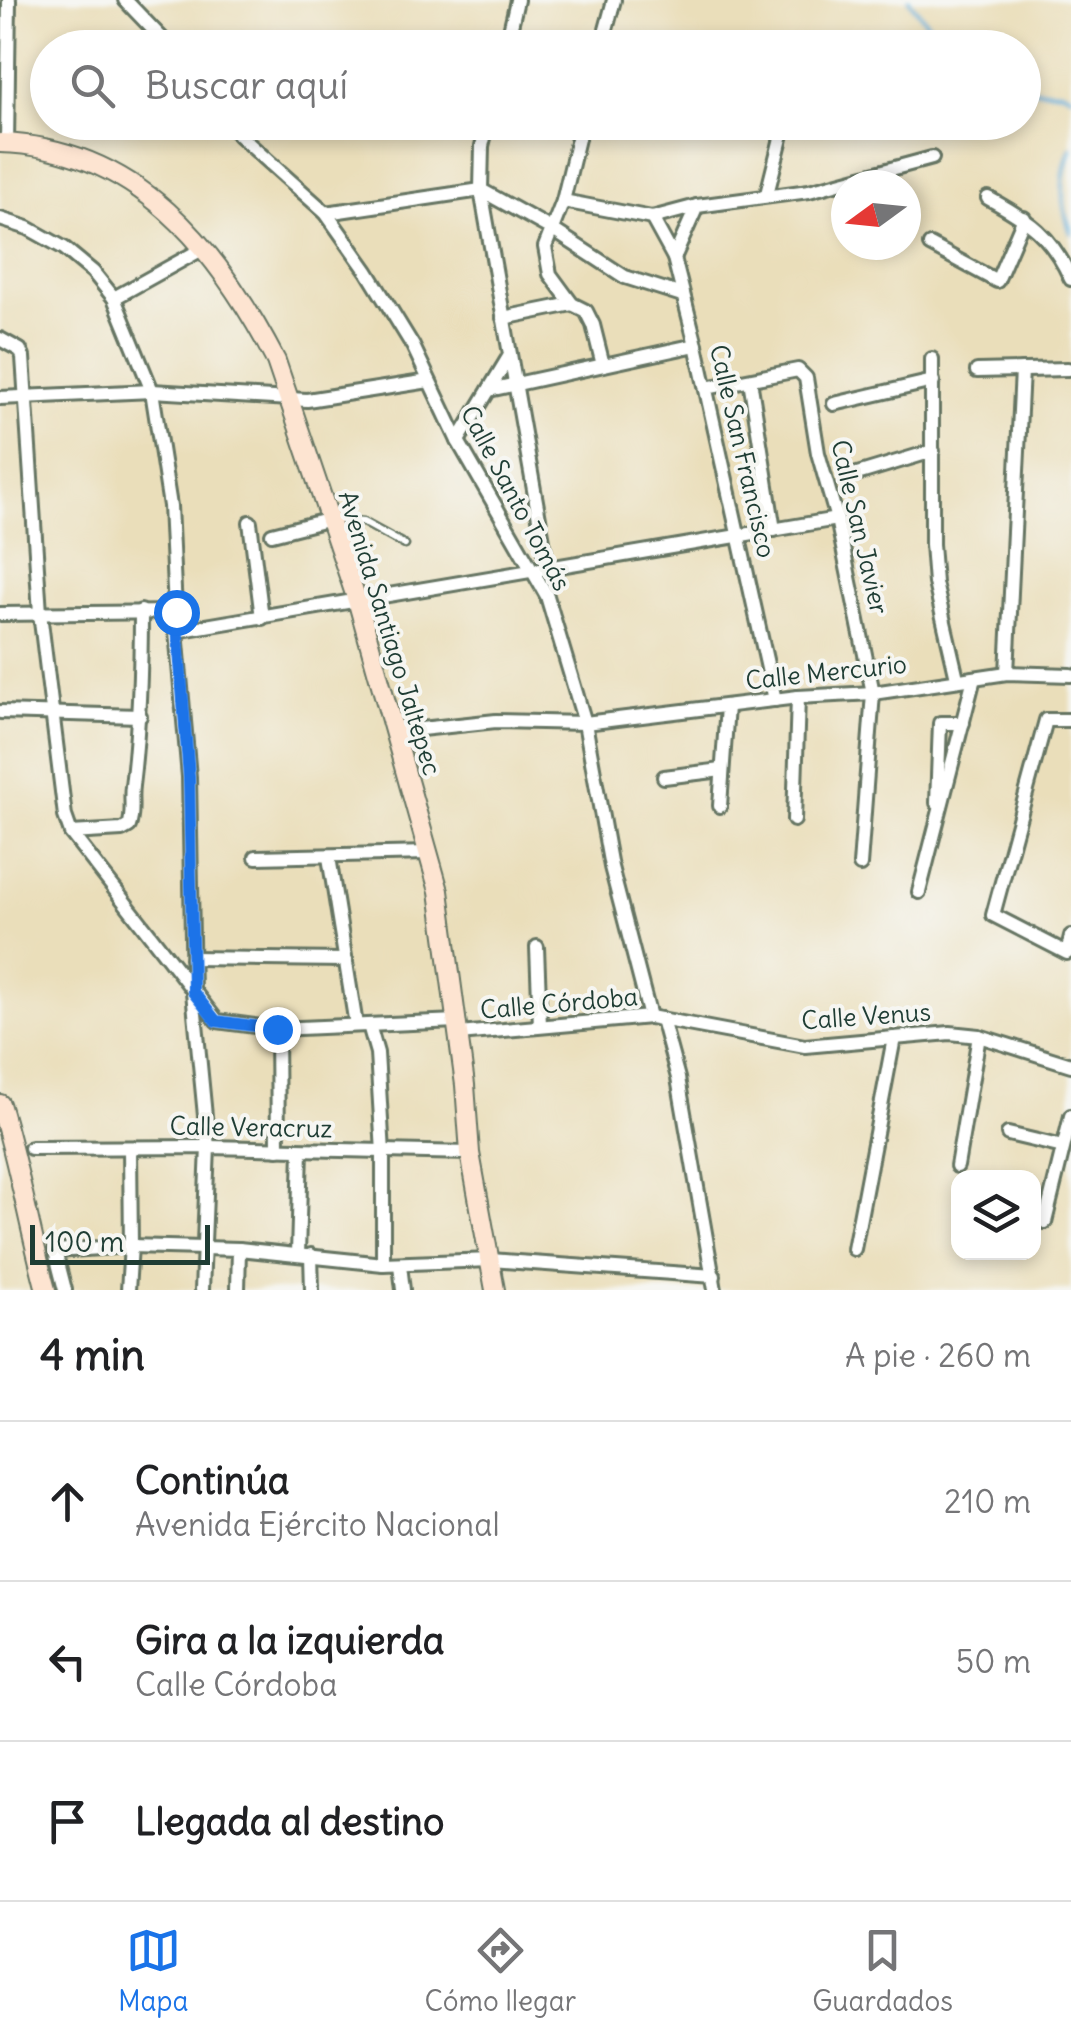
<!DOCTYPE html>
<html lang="es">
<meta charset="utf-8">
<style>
:root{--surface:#fff;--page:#f6f6f6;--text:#202124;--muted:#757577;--line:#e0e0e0;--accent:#1a73e8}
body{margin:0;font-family:Delius,sans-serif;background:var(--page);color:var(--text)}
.controls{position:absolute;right:30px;bottom:30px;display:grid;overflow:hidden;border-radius:20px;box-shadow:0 5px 15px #0003}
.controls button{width:90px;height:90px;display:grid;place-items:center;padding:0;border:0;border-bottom:2px solid var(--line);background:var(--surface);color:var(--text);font:50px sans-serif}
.compass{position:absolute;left:831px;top:170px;width:90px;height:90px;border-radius:50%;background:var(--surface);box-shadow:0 5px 15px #0003;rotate:255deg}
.scale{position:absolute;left:30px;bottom:25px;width:180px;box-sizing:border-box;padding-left:10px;border:5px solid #1f3d34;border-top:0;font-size:28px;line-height:35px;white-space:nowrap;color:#1f3d34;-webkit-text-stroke:8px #f6f6f2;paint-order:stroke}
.stop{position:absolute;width:30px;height:30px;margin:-22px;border:8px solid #1a73e8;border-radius:50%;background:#fff}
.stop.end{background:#1a73e8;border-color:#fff;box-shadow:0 2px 10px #0008}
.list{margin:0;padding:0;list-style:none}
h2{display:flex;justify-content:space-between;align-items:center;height:130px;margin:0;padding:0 40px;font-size:42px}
h2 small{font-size:32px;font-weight:400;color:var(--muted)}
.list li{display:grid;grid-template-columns:65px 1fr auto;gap:30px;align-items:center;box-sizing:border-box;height:160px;padding:0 40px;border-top:2px solid var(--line)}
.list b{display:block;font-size:38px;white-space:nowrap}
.list p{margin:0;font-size:32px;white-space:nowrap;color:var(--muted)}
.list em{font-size:32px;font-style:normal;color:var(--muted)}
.icon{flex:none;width:55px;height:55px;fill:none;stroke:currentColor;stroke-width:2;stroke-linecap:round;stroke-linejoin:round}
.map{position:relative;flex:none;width:1071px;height:1290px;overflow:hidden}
.search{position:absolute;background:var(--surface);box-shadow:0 5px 15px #0003;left:30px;right:30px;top:30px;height:110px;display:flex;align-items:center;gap:25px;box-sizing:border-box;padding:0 35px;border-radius:55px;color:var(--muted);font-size:38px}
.sheet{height:610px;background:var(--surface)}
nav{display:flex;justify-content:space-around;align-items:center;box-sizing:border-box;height:140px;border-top:2px solid var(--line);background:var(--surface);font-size:28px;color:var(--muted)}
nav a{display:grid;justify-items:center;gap:5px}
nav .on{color:var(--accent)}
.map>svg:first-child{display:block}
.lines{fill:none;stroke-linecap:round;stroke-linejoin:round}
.stream{stroke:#64b0dd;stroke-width:4}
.lane-casing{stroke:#667563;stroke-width:11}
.street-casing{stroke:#667563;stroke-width:18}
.secondary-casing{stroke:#667563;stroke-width:22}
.lane{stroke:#fff;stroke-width:6}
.street{stroke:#fff;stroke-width:12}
.secondary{stroke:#fde4d1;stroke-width:18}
.route{stroke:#1a73e8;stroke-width:12}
.labels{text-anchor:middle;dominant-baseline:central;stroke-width:8;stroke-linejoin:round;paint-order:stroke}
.street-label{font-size:25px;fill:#1f3d34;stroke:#f6f6f2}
</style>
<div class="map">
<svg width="1071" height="1290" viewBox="0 0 1071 1290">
<rect width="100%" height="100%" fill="#f6f6f2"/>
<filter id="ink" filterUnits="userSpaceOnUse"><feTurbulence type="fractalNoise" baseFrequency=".01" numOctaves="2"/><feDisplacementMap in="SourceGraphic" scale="20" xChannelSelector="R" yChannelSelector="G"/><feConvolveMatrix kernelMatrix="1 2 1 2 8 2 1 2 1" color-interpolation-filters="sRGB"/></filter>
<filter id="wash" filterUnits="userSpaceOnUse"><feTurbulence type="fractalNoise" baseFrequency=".0048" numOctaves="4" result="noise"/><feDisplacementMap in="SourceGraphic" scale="40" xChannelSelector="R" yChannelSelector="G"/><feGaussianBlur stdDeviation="2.25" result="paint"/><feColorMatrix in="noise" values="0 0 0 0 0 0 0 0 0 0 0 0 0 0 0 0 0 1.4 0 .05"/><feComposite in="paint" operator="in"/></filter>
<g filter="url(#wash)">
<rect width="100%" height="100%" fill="#eadeba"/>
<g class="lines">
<g class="stream">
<polyline points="909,0 947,48"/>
<polyline points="1024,89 1061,91 1071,96"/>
<path d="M 1071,148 C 1059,178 1061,204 1071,233"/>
</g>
</g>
</g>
<g filter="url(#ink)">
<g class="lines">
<defs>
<polyline id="lane" points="332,519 363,522 405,545"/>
<g id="street">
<polyline points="125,0 171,48"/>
<polyline points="506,48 517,0"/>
<polyline points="601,48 614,0"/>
<polyline points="805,48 806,42"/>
<polyline points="230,122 239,135 326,213 367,271 413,346 458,441 547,596 585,723 611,867 650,1017"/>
<polyline points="488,122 482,146 481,190 548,569"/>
<polyline points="582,122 563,201 545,247 550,274 572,304 586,311 593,325 603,365"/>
<polyline points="7,143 9,0"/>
<polyline points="767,194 785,122"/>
<path d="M 988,198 C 1030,221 1051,235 1071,279"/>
<polyline points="563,201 652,218 697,206 809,191 932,158"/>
<polyline points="326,213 481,190 553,230 625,277 682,295"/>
<polyline points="652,218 674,258 696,345 775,700"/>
<polyline points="0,219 28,228 64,248 93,272 114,298 152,391 170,506 176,631 189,777 193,992 208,1147 202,1290"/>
<polyline points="930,245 997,281 1024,218"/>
<polyline points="674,258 697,206"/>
<polyline points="114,298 204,248"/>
<polyline points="503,318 572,304"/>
<polyline points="0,339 20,350 23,357 40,613 65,816 71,833 217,1021 277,1029 457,1021"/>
<polyline points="932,359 932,544 935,583 957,678"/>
<polyline points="977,371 1068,369"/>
<polyline points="750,380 774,530"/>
<polyline points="706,388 798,370 806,378 818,453 837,519 873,693 860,865"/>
<polyline points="489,390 696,345"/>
<polyline points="0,398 152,391 307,400 429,381"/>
<polyline points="834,404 933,381"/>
<polyline points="458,441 510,355"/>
<polyline points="847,477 933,451"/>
<polyline points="250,522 262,618"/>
<polyline points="272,534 331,519"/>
<polyline points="0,614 176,612"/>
<polyline points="176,631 837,519"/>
<polyline points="1007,673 1022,370"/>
<polyline points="0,712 140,716"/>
<polyline points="1071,720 1046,720 993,915 1067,953 1071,936"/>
<polyline points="393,732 496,721 585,723 798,697 873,693 1007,673 1071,675"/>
<polyline points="664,777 722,770"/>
<polyline points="937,803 940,723 963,723"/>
<polyline points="720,806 727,706"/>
<polyline points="794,820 798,697"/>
<path d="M 71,833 L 122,830 L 129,826 C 134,813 130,799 132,786 C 139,728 141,670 141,611"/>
<polyline points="256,857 429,853"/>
<polyline points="329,857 356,1025"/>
<polyline points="919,892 974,678"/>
<polyline points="537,947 540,1026"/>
<polyline points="192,958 346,960"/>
<polyline points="662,1019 678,1078 715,1290"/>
<polyline points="369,1025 377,1053 383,1153 383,1264"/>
<polyline points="277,1029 278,1149"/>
<polyline points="459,1034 650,1017 805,1046 950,1033 979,1036 1071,1065"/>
<polyline points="1008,1134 1063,1147"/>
<polyline points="31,1148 208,1147 470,1153"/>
<polyline points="957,1166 979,1036"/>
<polyline points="1045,1222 1071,1116"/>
<polyline points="854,1249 894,1038"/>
<polyline points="298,1254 301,1150"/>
<polyline points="311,1255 312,1290"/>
<polyline points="400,1265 403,1290"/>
<polyline points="65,1290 55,1251 131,1246 239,1249 383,1264 491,1260 714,1276"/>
<polyline points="128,1290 131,1246 130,1148"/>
<polyline points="238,1290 239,1249"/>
</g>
<g id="secondary">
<path d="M 0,143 C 137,147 218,249 276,361 L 358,603 L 439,891 L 465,1085 L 470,1153 L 495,1290"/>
<path d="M 0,1104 C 19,1165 29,1228 46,1290"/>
</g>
</defs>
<use href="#lane" class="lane-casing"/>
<use href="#street" class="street-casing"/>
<use href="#secondary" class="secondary-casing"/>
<use href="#lane" class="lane"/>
<use href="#street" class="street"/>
<use href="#secondary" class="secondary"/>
</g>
</g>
<g class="lines" filter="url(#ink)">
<polyline class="route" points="176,612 189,777 193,992 216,1021 277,1029"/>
</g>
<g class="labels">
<g class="street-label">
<text transform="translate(743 451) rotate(77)">Calle San Francisco</text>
<text transform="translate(516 498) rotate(62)">Calle Santo Tomás</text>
<text transform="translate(860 527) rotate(77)">Calle San Javier</text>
<text transform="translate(390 633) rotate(73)">Avenida Santiago Jaltepec</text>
<text transform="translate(826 672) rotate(-6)">Calle Mercurio</text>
<text transform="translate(559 1003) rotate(-5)">Calle Córdoba</text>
<text transform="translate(866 1016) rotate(-4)">Calle Venus</text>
<text transform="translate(251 1127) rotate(1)">Calle Veracruz</text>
</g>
</g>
</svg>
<div class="controls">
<button><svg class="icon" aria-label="layers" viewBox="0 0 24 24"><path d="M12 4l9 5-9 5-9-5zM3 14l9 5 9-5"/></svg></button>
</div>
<svg class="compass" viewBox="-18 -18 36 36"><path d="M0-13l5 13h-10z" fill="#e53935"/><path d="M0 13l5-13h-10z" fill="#757577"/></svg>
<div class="scale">100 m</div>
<div class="stop" style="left:176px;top:612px"></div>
<div class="stop end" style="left:277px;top:1029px"></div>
<div class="search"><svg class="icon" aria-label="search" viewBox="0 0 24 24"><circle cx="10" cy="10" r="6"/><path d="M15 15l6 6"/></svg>Buscar aquí</div>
</div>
<section class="sheet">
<h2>4 min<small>A pie · 260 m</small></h2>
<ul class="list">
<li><svg class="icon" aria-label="ahead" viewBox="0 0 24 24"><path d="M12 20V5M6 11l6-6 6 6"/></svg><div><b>Continúa</b><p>Avenida Ejército Nacional</p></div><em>210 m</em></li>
<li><svg class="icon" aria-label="left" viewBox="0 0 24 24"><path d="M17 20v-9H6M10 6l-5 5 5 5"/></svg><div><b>Gira a la izquierda</b><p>Calle Córdoba</p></div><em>50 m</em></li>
<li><svg class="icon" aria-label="arrive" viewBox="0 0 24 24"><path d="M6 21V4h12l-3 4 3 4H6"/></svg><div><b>Llegada al destino</b></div></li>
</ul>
</section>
<nav>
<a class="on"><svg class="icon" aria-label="map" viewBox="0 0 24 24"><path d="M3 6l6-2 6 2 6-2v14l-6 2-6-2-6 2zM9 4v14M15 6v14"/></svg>Mapa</a>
<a><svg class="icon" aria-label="directions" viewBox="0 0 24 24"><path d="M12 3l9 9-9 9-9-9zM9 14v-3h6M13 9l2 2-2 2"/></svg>Cómo llegar</a>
<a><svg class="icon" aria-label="saved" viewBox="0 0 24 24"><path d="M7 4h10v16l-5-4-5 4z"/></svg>Guardados</a>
</nav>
